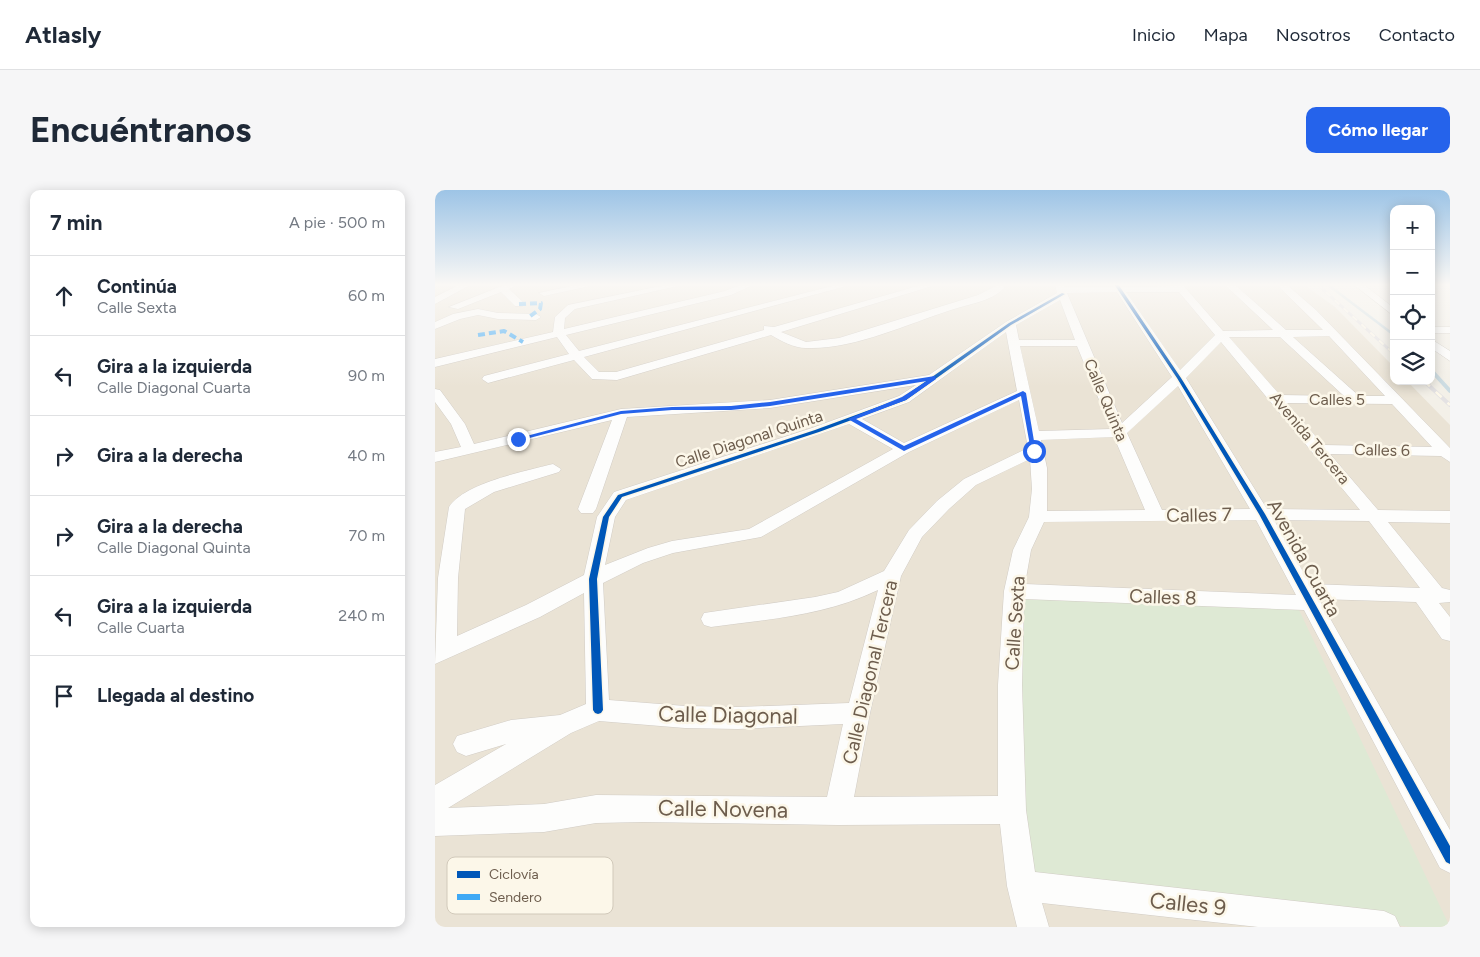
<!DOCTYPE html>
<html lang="es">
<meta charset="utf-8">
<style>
:root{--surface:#fff;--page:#f6f6f7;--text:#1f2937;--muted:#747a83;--line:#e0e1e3;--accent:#2563eb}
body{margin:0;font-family:Figtree,sans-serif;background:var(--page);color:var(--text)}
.controls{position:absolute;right:15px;top:15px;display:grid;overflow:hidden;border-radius:10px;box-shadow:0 2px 12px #0003}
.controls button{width:45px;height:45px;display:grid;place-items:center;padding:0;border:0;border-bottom:1px solid var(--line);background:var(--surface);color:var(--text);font:25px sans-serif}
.stop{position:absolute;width:15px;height:15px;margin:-11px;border:4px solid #2563eb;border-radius:50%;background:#fff}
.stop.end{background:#2563eb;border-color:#fff;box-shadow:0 1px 5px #0008}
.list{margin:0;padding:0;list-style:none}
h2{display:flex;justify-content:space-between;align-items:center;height:65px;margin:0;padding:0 20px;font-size:21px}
h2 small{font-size:16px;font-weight:400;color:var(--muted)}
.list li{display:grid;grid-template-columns:32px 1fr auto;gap:15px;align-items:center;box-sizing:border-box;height:80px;padding:0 20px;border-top:1px solid var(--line)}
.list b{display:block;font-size:19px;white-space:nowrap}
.list p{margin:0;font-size:16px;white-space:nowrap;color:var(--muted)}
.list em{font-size:16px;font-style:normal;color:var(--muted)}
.icon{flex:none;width:28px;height:28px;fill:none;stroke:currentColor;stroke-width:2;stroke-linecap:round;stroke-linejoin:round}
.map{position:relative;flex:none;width:1015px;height:737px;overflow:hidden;border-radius:10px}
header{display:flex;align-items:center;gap:30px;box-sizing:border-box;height:70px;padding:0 25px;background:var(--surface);border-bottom:1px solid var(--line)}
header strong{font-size:24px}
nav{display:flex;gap:28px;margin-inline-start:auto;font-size:18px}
.intro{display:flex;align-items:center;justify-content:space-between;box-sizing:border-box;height:120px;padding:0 30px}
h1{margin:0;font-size:35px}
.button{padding:12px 22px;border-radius:10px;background:var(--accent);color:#fff;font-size:18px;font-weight:700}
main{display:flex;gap:30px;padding:0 30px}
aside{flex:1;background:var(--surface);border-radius:10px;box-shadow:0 2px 12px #0003}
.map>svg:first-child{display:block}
.residential{fill:#eae3d5}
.green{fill:#dee9d4}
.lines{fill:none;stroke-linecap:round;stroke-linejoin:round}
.stream-far1{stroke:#ccdce2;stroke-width:2.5}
.stream{stroke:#ccdce2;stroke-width:4}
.minor-casing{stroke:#d1ccc5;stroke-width:1}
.minor{fill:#fdfdfc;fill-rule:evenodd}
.rail-far1-casing{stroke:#e4e2e3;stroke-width:3}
.rail-casing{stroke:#e4e2e3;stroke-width:4}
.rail-far1{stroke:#fcf7e9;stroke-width:2;stroke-dasharray:6;stroke-linecap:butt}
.rail{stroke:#fcf7e9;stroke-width:2.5;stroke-dasharray:8;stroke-linecap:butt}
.quiet{stroke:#3fa9f5;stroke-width:4;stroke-dasharray:7 4;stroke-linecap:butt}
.cycleway-casing{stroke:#fcf7e9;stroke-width:3}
.cycleway{fill:#0057b8;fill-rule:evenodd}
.route{fill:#2563eb}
.labels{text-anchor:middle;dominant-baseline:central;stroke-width:5;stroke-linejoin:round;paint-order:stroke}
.far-street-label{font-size:16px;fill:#6d5d4d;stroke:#fcf7e9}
.street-label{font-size:19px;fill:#6d5d4d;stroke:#fcf7e9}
.near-street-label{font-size:22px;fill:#6d5d4d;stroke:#fcf7e9}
.key{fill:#fcf7e9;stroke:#d1c9ba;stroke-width:1}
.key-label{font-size:14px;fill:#6d5d4d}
</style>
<header>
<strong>Atlasly</strong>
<nav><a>Inicio</a><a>Mapa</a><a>Nosotros</a><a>Contacto</a></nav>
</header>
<div class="intro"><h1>Encuéntranos</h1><a class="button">Cómo llegar</a></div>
<main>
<aside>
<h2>7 min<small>A pie · 500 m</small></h2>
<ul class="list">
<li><svg class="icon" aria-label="ahead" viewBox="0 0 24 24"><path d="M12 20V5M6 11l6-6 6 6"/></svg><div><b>Continúa</b><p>Calle Sexta</p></div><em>60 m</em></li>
<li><svg class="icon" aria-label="left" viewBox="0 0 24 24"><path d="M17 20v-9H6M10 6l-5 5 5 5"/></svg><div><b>Gira a la izquierda</b><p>Calle Diagonal Cuarta</p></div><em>90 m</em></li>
<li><svg class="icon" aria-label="right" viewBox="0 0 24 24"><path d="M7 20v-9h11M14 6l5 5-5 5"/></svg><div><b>Gira a la derecha</b></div><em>40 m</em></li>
<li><svg class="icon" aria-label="right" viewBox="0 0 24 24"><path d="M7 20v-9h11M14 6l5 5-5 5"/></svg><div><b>Gira a la derecha</b><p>Calle Diagonal Quinta</p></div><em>70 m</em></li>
<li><svg class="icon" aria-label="left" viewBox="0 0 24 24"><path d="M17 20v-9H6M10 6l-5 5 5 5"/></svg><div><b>Gira a la izquierda</b><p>Calle Cuarta</p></div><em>240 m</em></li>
<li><svg class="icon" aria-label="arrive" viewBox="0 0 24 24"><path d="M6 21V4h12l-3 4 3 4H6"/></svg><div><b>Llegada al destino</b></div></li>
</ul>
</aside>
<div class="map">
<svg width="1015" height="737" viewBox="0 0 1015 737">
<rect width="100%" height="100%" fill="#f3f0e8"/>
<polygon class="residential" points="0,94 868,94 900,117 959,177 959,191 972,191 1015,235 1015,737 0,737"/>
<polygon class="green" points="583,404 864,420 1015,737 975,737 587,688"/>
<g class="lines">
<polyline class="stream-far1" points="892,94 959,145"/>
<polyline class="stream" points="996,180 1015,201"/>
<defs>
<g id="minor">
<polygon points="26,94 37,94 0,114 0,107"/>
<polygon points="72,94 83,94 74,99 88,112 88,116 80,116 66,102 23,119 14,117"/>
<polygon points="146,94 164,94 109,106 104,103"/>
<path d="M 236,94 L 252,94 L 140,119 L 130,128 L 129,139 L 290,101 L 308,94 L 320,94 L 296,105 L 131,145 L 144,161 L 405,94 L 419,94 L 149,167 L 164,182 L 181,182 L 329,140 L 329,136 L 339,137 L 490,94 L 504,94 L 346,142 L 371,152 L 404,148 L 543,105 L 559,97 L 560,94 L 568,94 L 569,98 C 556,112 533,114 516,120 C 472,134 418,160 371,158 C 359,158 346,151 336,145 L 182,190 L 157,189 L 139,170 L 53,193 L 47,189 L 49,186 L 134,164 L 122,147 L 0,177 L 0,169 L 118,142 L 120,127 L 133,115 Z"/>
<path d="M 620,94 L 628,94 L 630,97 L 678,97 L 677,94 L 685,94 L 687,97 L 739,96 L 738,94 L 747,94 L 788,141 L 838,140 L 789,94 L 799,94 L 851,140 L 888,140 L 841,94 L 851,94 L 881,120 L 1015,258 L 1015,272 L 1006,266 L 895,264 L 943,320 L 1015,321 L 1015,333 L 953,332 L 1007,398 L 1015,400 L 1015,412 L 1004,413 L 1015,427 L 1015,451 L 1007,449 L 981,412 L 884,409 L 1015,640 L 1015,683 L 1005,678 L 869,420 L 589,409 L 587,495 L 591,620 L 600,682 L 949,721 L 960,726 L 965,737 L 823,737 L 607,713 L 614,737 L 582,737 L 572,696 L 565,634 L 403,635 L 208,632 L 161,633 L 109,642 L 0,646 L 0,595 L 71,554 L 31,566 L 22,562 L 18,554 L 22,546 L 76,530 L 125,525 L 151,514 L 149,403 L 105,427 L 0,474 L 3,388 L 14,317 C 29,293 91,281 118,274 L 126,279 L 124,282 L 59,302 L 30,319 L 23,388 L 22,446 L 91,415 L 149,385 L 162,327 L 179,302 L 377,238 L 464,206 L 481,195 L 335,218 L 192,227 L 161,319 L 158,323 L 146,323 L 143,319 L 177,230 L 0,272 L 0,262 L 26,257 L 16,234 L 0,212 L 0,199 L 5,200 L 30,234 L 39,254 L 186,219 L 335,210 L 494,185 L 571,132 L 622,103 ZM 682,102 L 737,187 L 687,233 L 632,103 ZM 691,102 L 744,102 L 780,145 L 745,180 ZM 625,110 L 640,150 L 584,150 L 581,135 ZM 571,142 L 582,201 L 469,253 L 427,229 L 474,212 ZM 894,146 L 950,206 L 924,206 L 858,147 ZM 794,147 L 845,147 L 909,206 L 845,205 ZM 786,152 L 925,320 L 832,319 L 751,188 ZM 585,156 L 642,156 L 676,239 L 604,241 ZM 743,196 L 815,319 L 727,320 L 692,243 ZM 584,210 L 593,258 L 529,289 L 502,311 L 474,340 L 449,381 L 403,402 L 380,407 L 269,423 L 266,429 L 269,435 L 276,437 C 334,429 389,426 443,400 L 414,513 L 303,517 L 250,516 L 174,510 L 168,393 L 208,373 L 238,363 L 326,347 L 474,262 ZM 852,213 L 957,214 L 997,257 L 888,255 ZM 414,234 L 458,259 L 314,339 L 237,351 L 213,358 L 170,375 L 180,327 L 191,310 ZM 679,247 L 710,320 L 612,321 L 612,278 L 606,250 ZM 595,269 L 597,299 L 594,327 L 578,360 L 569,401 L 563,495 L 563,606 L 419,607 L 435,523 L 466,386 L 487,347 L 514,319 L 541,295 ZM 821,330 L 861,405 L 590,394 L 596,360 L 609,332 ZM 839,330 L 934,331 L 985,398 L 875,394 ZM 164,531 L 250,538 L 303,539 L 408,534 L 392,607 L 161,605 L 109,614 L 13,618 L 136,543 Z"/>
<polygon points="918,94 928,94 959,118 959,126"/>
<polygon points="43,119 63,123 101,124 106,127 101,130 63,129 43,125 25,129 0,139 0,132 18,124"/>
<rect x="996" y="137" width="19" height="6"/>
<polygon points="996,149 1015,161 1015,171 996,158"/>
</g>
</defs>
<use href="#minor" class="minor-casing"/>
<use href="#minor" class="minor"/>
<defs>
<polyline id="rail-far1" points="882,94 959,164"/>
<polyline id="rail" points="989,191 1015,215"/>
</defs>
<use href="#rail-far1" class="rail-far1-casing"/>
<use href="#rail" class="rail-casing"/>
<use href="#rail-far1" class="rail-far1"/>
<use href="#rail" class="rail"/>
<g class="quiet">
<polyline points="84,114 106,113 105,119 94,127"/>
<polyline points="43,145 69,141 88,152"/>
</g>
<defs>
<g id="cycleway">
<polygon points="679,94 683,94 746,188 830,324 1015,656 1015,674 1011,672 824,324 742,188"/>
<polygon points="627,103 630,104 576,135 471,210 384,242 187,307 174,327 162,389 168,520 166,523 163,524 160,523 158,520 154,389 168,327 183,305 380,240 467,208 574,133"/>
</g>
</defs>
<use href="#cycleway" class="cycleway-casing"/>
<use href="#cycleway" class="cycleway"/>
</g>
<linearGradient id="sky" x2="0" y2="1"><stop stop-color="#9dc4e6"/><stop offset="0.48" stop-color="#faf8f5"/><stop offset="1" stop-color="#faf8f5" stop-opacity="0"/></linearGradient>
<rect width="1015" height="197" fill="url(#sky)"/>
<polygon class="route" points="500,186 501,189 471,210 421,229 469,256 588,201 591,203 601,263 596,261 586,206 469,261 413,229 467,207 492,191 335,216 296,220 237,220 186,224 83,251 80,249 186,221 237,217 296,216 335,212"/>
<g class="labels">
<g class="far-street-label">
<text x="902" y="209">Calles 5</text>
<text transform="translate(671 210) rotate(67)">Calle Quinta</text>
<text transform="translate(875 248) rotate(50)">Avenida Tercera</text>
<text transform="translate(314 249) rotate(-18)">Calle Diagonal Quinta</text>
<text transform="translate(947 260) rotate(1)">Calles 6</text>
</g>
<g class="street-label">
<text transform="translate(764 325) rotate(-1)">Calles 7</text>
<text transform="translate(869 368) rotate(61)">Avenida Cuarta</text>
<text transform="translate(728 407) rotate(2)">Calles 8</text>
<text transform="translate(580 433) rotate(-86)">Calle Sexta</text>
<text transform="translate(435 482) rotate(-77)">Calle Diagonal Tercera</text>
</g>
<g class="near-street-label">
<text transform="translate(293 525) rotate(1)">Calle Diagonal</text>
<text transform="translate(288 619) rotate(1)">Calle Novena</text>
<text transform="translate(753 714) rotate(6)">Calles 9</text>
</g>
</g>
<rect x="12" y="667" width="166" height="57" rx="8" class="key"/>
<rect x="22" y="681" width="23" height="7" fill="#0057b8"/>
<rect x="22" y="704" width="23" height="6" fill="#3fa9f5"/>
<g class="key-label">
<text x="54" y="689">Ciclovía</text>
<text x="54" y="712">Sendero</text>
</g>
</svg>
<div class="controls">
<button>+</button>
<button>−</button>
<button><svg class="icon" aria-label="locate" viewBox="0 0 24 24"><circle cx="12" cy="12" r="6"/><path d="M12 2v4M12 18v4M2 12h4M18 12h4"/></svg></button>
<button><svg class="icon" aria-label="layers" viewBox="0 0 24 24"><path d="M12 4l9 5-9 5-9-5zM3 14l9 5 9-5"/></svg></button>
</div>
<div class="stop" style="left:599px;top:261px"></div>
<div class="stop end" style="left:83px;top:249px"></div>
</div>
</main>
